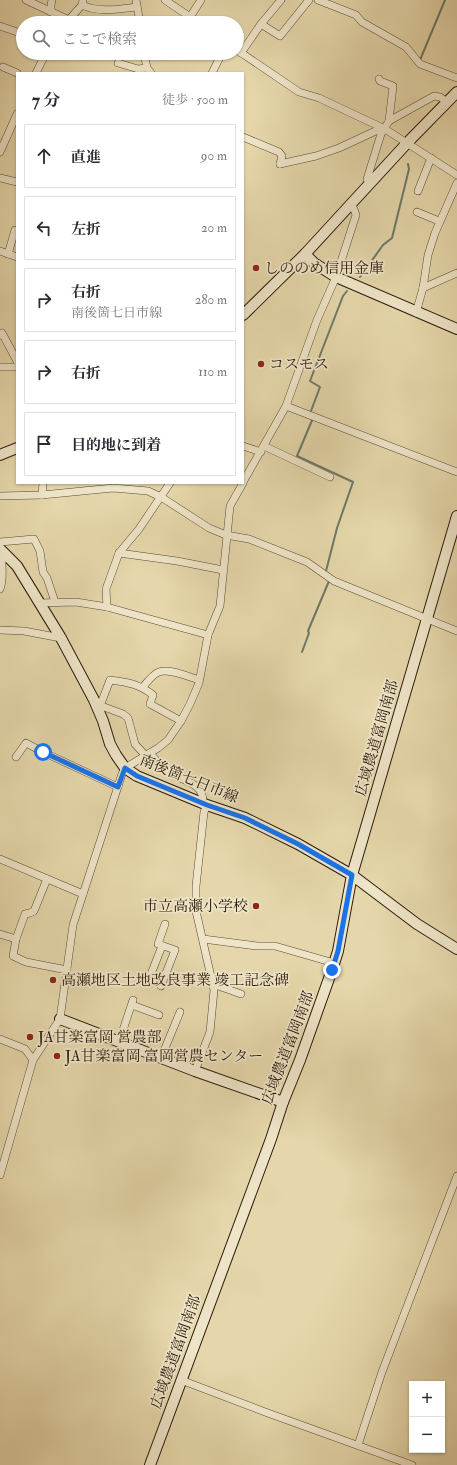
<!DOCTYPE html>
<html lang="ja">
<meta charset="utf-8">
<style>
:root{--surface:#fff;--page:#f7f7f7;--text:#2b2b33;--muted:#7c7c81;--line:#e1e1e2}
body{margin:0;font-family:"IM FELL Double Pica","Noto Serif JP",serif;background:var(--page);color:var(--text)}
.controls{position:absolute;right:12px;bottom:12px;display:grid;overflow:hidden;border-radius:0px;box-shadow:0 1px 3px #0004}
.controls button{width:36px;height:36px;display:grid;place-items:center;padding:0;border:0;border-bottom:1px solid var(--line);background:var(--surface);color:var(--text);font:20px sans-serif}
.stop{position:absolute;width:12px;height:12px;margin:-9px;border:3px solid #1a73e8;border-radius:50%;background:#fff}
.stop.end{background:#1a73e8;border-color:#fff;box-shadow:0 1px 4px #0008}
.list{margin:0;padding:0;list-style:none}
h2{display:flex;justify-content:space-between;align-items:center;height:52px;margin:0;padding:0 16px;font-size:17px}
h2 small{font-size:13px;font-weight:400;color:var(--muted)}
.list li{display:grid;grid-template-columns:26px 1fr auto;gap:12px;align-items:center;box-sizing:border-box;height:64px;margin:0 8px 8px;padding:0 8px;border:1px solid var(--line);border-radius:0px}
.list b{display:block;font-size:15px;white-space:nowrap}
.list p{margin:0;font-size:13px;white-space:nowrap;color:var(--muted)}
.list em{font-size:13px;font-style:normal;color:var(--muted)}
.icon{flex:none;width:22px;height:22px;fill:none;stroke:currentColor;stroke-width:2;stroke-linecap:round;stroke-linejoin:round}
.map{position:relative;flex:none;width:457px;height:1465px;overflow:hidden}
.search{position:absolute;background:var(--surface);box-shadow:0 1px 3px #0004;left:16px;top:16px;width:228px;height:44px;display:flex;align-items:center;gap:10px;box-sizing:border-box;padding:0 14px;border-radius:22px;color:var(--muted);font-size:15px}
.panel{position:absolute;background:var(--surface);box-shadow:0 1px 3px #0004;left:16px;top:72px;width:228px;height:412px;border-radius:0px}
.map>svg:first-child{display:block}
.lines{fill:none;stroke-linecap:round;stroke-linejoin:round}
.stream{stroke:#6c7968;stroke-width:2}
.street-casing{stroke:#5a4832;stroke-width:8}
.secondary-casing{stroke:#2c1809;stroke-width:12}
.street{stroke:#eee5c8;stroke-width:7}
.secondary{stroke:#eee5c8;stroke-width:10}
.route{stroke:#1a73e8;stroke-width:5}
.poi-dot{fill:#8f2418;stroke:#eee5c8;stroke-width:1.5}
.labels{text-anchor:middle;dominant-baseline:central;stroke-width:3.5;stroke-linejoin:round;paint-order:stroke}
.poi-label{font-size:15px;fill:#2c1809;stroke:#eee5c8;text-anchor:start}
.street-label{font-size:15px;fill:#2c1809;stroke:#eee5c8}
</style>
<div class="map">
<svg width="457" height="1465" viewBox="0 0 457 1465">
<rect width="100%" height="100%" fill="#e5d7ab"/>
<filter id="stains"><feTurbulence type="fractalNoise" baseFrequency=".005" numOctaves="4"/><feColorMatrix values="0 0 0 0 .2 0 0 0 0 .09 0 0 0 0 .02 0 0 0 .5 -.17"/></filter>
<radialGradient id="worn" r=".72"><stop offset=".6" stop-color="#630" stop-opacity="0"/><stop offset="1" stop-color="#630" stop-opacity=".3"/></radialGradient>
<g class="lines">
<g class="stream">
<polyline points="420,60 445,0"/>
<polyline points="360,277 383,245 392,238 409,169 408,164"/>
<polyline points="311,411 320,387 310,381 343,296 347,291"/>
<polyline points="313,418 297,456 353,482 337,528 326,571"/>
<polyline points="302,652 309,633 308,631 329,581"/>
</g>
<defs>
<g id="street">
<polyline points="26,0 69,20"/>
<polyline points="136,0 140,23"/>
<polyline points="165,0 199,23"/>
<polyline points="318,0 356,15 362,22 406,47 420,64 457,78"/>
<path d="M 82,5 C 99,13 119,9 137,7"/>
<polyline points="51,12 51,5 52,0"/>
<polyline points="190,17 201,0"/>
<polyline points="66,23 82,5 83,0"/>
<polyline points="261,24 280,36 309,0"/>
<polyline points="0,26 23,34"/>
<polyline points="237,50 299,92 319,98 385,129 457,175"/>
<polyline points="144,53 147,68 151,73"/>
<polyline points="241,53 261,24 281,0"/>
<polyline points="118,63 138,69 147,68"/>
<polyline points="3,67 17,73"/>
<polyline points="36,73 46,53"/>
<polyline points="212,73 222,53"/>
<polyline points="379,79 380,81 393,86 389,121"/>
<polyline points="243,137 279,152 282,156 280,164"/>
<polyline points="0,152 17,114"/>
<polyline points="280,164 316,156 339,148 382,128"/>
<polyline points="0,178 17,182"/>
<polyline points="367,179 381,134 389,121 434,96 440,97 447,102"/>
<polyline points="418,191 431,158"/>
<polyline points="417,212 439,221"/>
<polyline points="0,251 17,257"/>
<polyline points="8,254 15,230 17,231"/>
<polyline points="423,288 457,273"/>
<polyline points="416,313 423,288 428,255 435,233 457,183"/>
<polyline points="0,335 2,333 17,361"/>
<polyline points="0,367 17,367"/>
<polyline points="286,406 457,472"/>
<polyline points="243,446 261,452"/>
<polyline points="264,446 330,477"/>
<polyline points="243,482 286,406 317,320 336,277 356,215 354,209"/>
<polyline points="42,495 43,483"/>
<polyline points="0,496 42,495 113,488 148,491 161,497 209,528 226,535 249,539 307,562 334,581 457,631"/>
<polyline points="0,542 34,539 40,551 43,572 47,578 55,602"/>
<polyline points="119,553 177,561 223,570"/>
<path d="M 0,589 C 5,577 0,564 3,552"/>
<polyline points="40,603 76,602 107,607 208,635"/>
<polyline points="107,607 106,589 119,553 139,529 170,483"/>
<polyline points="0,630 24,631 61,638"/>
<path d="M 143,687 C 147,682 153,674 159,672 C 169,668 189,677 199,680"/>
<polyline points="96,704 123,714 128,718 135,744 146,756"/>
<path d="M 100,706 L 110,680 C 127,682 139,684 153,695 L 150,704 L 181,721"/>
<path d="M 150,753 C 156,760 161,767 168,772 C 182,781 204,782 203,803"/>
<polyline points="16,757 26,743 43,752 118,787"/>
<polyline points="0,859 83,894"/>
<polyline points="47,879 34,911 30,913 25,914 16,939 13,956 26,962 67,970"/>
<polyline points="0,934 16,939"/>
<polyline points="203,939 257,946 275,946 334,963"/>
<polyline points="151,974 162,946"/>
<polyline points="213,984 241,994"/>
<polyline points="161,986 175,950 158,944 165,924"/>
<polyline points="132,1005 159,1015"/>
<polyline points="0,1039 25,1049 33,1060"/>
<polyline points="119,1042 133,1000"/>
<polyline points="161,1058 180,1012"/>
<polyline points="195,1071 210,1032 214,990 196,911 196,886 204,812 207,805"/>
<polyline points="0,1175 33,1060 60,1019 73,925 122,774 125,768 158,748 168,740 181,721 190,704 199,683 208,635 220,606 230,506 243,483"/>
<polyline points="181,1380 265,1412 412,1465"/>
<polyline points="358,1445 382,1372 457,1176"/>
</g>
<g id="secondary">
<polyline points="305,254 314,263 336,277 457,329"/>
<polyline points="243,315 305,254 408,142 457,92"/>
<polyline points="0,455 17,448"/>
<polyline points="0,549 17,566 61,638 94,700 103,721 110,744 116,755 125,768 137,776 207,805 245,818 298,844 352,875 417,924 457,949"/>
<polyline points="60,1019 195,1071 283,1102"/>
<polyline points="150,1465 271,1139 283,1102 300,1060 332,970 338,951 352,875 457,516"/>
</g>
</defs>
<use href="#street" class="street-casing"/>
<use href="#secondary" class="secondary-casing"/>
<use href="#street" class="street"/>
<use href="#secondary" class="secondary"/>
</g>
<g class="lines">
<polyline class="route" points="43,752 118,787 125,768 137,776 207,805 245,818 298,844 352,875 338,951 332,970"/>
</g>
<g class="poi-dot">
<circle cx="256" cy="268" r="4"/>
<circle cx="261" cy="364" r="4"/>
<circle cx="256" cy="906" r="4"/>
<circle cx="53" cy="980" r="4"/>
<circle cx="30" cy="1037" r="4"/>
<circle cx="57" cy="1056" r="4"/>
</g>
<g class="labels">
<g class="poi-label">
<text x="264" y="268">しののめ信用金庫</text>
<text x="269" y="364">コスモス</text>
<text x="248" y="906" text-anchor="end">市立高瀬小学校</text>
<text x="61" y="980">高瀬地区土地改良事業 竣工記念碑</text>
<text x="38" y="1037">JA甘楽富岡 営農部</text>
<text x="65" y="1056">JA甘楽富岡 富岡営農センター</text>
</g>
<g class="street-label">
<text transform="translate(377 738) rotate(-74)">広域農道富岡南部</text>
<text transform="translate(189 779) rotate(22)">南後箇七日市線</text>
<text transform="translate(288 1048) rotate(-69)">広域農道富岡南部</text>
<text transform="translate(176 1352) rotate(-70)">広域農道富岡南部</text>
</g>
</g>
<rect width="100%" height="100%" filter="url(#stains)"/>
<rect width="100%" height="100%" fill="url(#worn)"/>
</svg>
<div class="controls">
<button>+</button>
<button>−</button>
</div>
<div class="stop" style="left:43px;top:752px"></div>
<div class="stop end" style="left:332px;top:970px"></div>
<div class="search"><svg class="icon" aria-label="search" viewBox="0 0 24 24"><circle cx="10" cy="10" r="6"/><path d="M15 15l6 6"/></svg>ここで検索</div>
<section class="panel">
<h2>7 分<small>徒歩 · 500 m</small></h2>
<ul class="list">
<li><svg class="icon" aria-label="ahead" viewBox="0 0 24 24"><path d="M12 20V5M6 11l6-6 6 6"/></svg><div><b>直進</b></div><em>90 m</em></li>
<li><svg class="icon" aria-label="left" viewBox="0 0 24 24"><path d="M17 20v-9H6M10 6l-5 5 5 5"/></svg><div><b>左折</b></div><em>20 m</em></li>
<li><svg class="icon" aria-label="right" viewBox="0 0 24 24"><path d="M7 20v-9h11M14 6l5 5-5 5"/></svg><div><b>右折</b><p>南後箇七日市線</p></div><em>280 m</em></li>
<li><svg class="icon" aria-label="right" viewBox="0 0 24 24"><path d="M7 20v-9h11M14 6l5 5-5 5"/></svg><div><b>右折</b></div><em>110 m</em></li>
<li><svg class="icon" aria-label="arrive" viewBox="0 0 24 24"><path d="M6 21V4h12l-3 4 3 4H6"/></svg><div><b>目的地に到着</b></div></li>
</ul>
</section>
</div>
